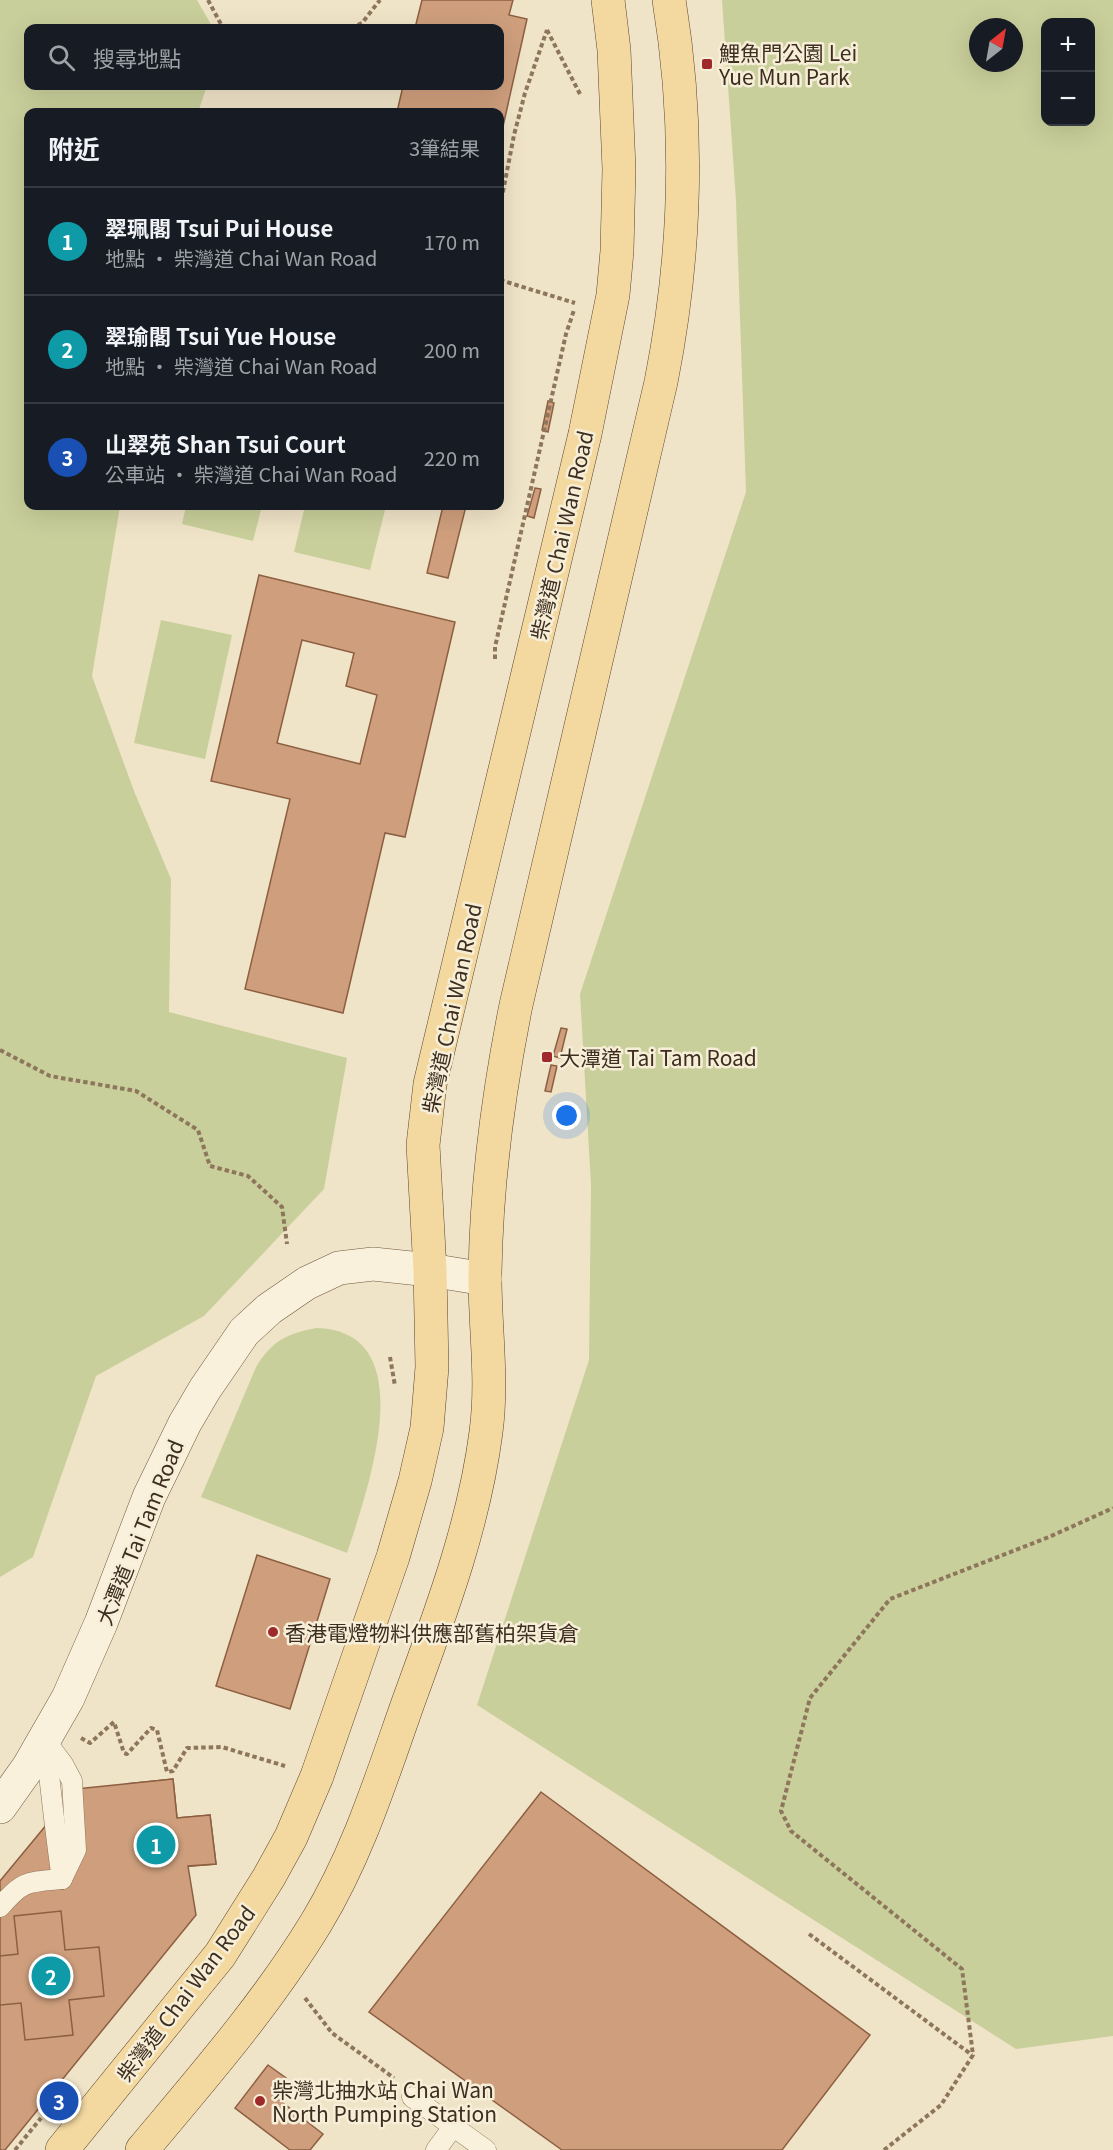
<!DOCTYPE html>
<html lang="zh-TW">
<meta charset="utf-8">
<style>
:root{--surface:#171b24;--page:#20242c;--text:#f1f3f6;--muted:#9ea1a6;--line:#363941;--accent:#cc999b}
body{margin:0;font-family:Georgia,"Noto Sans TC",serif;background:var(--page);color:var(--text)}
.controls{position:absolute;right:18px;top:18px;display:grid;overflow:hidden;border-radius:12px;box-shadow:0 6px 24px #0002}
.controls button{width:54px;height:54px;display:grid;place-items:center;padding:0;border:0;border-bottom:2px solid var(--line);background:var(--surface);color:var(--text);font:30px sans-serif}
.compass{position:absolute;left:969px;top:18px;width:54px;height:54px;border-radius:50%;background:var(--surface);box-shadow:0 6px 24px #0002;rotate:31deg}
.you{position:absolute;left:567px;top:1116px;width:21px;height:21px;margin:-15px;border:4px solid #fff;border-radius:50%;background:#1a73e8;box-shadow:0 0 0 9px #1a73e833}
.badge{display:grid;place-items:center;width:39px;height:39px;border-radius:50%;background:var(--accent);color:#fff;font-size:20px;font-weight:700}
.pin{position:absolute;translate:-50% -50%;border:3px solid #fff;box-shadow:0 2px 6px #0006}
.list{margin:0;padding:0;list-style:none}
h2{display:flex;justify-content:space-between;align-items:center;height:78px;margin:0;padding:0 24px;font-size:26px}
h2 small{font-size:20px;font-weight:400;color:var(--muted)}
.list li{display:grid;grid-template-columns:39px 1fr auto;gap:18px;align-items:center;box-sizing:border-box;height:108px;padding:0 24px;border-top:2px solid var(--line)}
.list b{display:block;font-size:22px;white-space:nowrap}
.list p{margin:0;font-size:20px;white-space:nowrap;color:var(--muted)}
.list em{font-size:20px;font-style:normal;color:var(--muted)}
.icon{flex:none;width:33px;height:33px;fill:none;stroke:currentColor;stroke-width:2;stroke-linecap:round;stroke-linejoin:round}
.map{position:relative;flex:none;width:1113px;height:2150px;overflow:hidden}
.search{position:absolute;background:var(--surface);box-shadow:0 6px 24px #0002;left:24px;top:24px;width:480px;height:66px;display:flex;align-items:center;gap:15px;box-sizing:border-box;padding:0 21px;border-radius:12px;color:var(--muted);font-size:22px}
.panel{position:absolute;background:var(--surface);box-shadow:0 6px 24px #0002;left:24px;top:108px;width:480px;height:402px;border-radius:12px}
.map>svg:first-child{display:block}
.green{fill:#c9cf9b;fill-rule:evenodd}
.building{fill:#cf9f7d;stroke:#8d5f41;stroke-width:1.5;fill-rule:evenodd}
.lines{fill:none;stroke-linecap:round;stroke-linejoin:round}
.lane-casing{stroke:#8d765c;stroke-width:21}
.secondary-casing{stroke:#6f573f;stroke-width:34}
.primary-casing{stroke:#5b4430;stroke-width:34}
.path{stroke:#8d765c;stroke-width:4;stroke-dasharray:4.5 3;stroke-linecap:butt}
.lane{stroke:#faf1dc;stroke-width:20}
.secondary{stroke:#faf1dc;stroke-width:33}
.primary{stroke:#f3d9a0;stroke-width:33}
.poi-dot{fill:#9e2a2b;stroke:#f7eed8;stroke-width:2}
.labels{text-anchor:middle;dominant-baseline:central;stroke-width:5;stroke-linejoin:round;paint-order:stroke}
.poi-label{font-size:21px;fill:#3d2e20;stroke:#f7eed8;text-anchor:start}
.street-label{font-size:21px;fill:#3d2e20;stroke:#f7eed8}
</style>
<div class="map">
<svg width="1113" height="2150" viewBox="0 0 1113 2150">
<rect width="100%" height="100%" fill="#f0e4c8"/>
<g class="green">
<polygon points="0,0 197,0 213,28 28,28 28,86 207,86 198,112 28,112 28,506 120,506 92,676 134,791 171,879 169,1012 347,1058 324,1189 204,1316 96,1376 33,1557 0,1577"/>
<path d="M 722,0 L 1113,0 L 1113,2036 L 1016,2049 L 477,1705 L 589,1360 L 591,1185 L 580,994 L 746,492 L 736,201 ZM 1090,22 L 1090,122 L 1046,122 L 1046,22 ZM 978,27 L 1014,27 L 1014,63 L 978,63 Z"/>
<polygon points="186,506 262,506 253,541 182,524"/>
<polygon points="305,506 386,506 370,570 294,552"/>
<polygon points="161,620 232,635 205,759 134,743"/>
<path d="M 316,1328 C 426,1330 366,1495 347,1553 L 201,1497 L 256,1367 C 272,1341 286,1334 316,1328 Z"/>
</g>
<g class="building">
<polygon points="422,0 513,0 509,15 527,19 500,140 500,112 397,112 403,86 500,86 500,28 415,28"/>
<polygon points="548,401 554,403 548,432 542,430"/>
<polygon points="535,488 541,489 534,518 527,516"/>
<polygon points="443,506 466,506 448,578 427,573"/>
<path d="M 259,575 L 455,622 L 405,837 L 385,833 L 343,1013 L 245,989 L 290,799 L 211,781 ZM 302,640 L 354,653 L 346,686 L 377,695 L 360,764 L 277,743 Z"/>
<polygon points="561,1028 567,1029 560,1058 553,1056"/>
<polygon points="551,1065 557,1066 551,1092 545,1091"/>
<polygon points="257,1555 330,1579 290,1709 216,1686"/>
<polygon points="173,1779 177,1818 210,1815 216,1864 180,1867 184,1903 136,1908 132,1871 102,1874 96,1825 130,1822 126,1784"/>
<polygon points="173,1779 177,1818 210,1815 216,1864 188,1866 196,1915 5,2150 0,2150 0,1881 76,1789"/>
<polygon points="541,1792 870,2035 782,2150 562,2150 369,2012"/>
<polygon points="61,1911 65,1950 99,1947 104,1996 69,2000 73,2035 25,2040 21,2003 0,2005 0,1956 18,1954 14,1916"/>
<polygon points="268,2065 286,2078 273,2095 323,2134 310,2150 290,2150 235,2108"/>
</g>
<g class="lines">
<defs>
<g id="lane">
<polyline points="45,1740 63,1764 72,1781 76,1850 62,1879"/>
<path d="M 45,1742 C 51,1788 55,1833 62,1879"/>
<path d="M 0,1907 C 23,1880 28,1882 62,1879"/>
<polyline points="412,2097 486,2150"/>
<polyline points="436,2150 453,2127"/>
</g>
<polyline id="secondary" points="0,1807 29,1766 68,1698 101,1623 149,1497 185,1423 205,1389 244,1332 269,1309 307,1283 339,1268 373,1264 430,1270 485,1279"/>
<g id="primary">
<polyline points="62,2150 220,1955 269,1877 291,1837 317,1776 393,1557 415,1481 427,1428 432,1367 430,1270 423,1145 430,1084 585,434 613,295 617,251 619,169 614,50 608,0"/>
<path d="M 142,2150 C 203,2077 266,2005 316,1923 C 358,1854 382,1776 409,1700 C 441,1612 474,1525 486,1432 C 493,1380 485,1329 485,1277 C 486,1185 498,1095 516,1005 L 661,382 C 686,256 690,127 669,0"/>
</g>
</defs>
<use href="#lane" class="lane-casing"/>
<use href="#secondary" class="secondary-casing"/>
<use href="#primary" class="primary-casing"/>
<g class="path">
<polyline points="208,0 223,28"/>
<polyline points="351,28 362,23 380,0"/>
<polyline points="547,30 581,96"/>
<polyline points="500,207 514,135 525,93 547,30"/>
<polyline points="500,280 575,303"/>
<polyline points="495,659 495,647 566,334 574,310"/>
<polyline points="0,1050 50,1076 136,1091 198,1130 210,1166 248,1176 282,1207 287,1244"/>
<polyline points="390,1357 395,1386"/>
<polyline points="81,1738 90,1743 114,1722 124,1753 127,1754 151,1728 157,1730 167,1772 173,1771 187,1748 222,1747 285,1766"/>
<polyline points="809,1934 972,2055"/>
<polyline points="305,1998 332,2033 394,2078"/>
<polyline points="15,2150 41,2118"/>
<polyline points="884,2150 941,2105 973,2055 962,1969 791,1831 781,1811 810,1698 890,1599 1049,1537 1113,1508"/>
</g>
<use href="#lane" class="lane"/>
<use href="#secondary" class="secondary"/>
<use href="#primary" class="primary"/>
</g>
<g class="poi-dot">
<rect x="701" y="58" width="12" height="12" rx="3"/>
<rect x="541" y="1051" width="12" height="12" rx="3"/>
<circle cx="273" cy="1632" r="6"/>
<circle cx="260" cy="2101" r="6"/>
</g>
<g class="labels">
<g class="poi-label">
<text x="719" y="52">鯉魚門公園 Lei<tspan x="719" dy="24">Yue Mun Park</tspan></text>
<text x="559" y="1057">大潭道 Tai Tam Road</text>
<text x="285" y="1632">香港電燈物料供應部舊柏架貨倉</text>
<text x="272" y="2089">柴灣北抽水站 Chai Wan<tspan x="272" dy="24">North Pumping Station</tspan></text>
</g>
<g class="street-label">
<text transform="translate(561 535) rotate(-77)">柴灣道 Chai Wan Road</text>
<text transform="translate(451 1008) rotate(-78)">柴灣道 Chai Wan Road</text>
<text transform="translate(139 1532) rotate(-68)">大潭道 Tai Tam Road</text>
<text transform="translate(185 1993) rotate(-53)">柴灣道 Chai Wan Road</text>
</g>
</g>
</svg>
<div class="controls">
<button>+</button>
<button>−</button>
</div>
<svg class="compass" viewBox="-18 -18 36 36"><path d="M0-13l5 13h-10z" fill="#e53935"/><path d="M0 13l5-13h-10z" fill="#9ea1a6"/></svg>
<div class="you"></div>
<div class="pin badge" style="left:156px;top:1845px;background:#0f9aa8">1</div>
<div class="pin badge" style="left:51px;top:1976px;background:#0f9aa8">2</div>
<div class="pin badge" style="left:59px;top:2101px;background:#1a4fb4">3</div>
<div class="search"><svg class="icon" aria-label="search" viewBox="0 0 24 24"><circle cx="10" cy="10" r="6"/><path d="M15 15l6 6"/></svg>搜尋地點</div>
<section class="panel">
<h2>附近<small>3筆結果</small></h2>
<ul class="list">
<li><span class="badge" style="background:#0f9aa8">1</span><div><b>翠珮閣 Tsui Pui House</b><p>地點 · 柴灣道 Chai Wan Road</p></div><em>170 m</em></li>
<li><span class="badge" style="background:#0f9aa8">2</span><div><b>翠瑜閣 Tsui Yue House</b><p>地點 · 柴灣道 Chai Wan Road</p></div><em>200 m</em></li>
<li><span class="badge" style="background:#1a4fb4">3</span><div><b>山翠苑 Shan Tsui Court</b><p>公車站 · 柴灣道 Chai Wan Road</p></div><em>220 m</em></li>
</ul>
</section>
</div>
